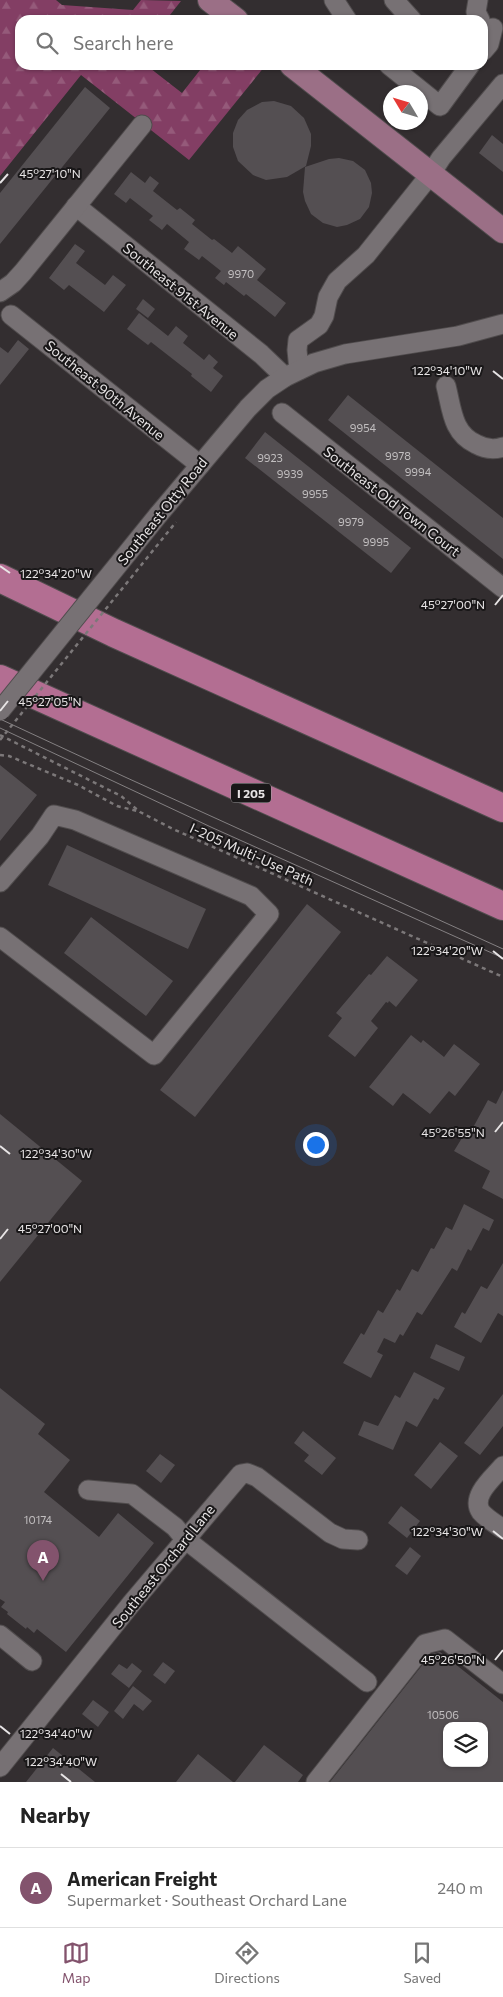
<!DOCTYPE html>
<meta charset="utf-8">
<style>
:root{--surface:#fff;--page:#f2f2f2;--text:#222;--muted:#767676;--line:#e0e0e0;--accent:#83536d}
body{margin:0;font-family:Commissioner,sans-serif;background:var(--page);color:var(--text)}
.controls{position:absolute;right:15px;bottom:15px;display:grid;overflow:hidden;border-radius:10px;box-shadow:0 1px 4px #0004}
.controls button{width:45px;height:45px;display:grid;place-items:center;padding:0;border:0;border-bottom:1px solid var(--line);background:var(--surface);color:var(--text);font:25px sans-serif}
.compass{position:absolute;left:383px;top:85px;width:45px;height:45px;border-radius:50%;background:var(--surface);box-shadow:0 1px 4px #0004;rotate:308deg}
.you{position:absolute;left:315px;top:1144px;width:18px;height:18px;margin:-12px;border:4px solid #fff;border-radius:50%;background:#1a73e8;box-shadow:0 0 0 8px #1a73e833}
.badge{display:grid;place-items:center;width:32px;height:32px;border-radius:50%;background:var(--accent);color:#fff;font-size:16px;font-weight:700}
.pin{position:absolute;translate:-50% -41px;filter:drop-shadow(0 1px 2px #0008)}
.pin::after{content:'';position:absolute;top:26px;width:18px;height:15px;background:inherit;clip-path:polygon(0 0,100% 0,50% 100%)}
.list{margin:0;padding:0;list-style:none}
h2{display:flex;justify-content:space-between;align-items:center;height:65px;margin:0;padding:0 20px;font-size:21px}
h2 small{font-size:16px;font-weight:400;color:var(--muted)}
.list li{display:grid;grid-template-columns:32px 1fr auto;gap:15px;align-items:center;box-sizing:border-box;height:80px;padding:0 20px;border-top:1px solid var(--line)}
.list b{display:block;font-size:19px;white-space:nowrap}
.list p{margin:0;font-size:16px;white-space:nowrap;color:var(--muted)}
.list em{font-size:16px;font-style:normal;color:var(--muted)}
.icon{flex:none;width:28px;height:28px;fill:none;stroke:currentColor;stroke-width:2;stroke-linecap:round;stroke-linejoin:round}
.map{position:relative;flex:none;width:503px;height:1782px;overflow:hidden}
.search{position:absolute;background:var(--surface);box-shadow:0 1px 4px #0004;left:15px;right:15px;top:15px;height:55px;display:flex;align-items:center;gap:12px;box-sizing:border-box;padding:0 18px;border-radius:15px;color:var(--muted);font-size:19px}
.sheet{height:145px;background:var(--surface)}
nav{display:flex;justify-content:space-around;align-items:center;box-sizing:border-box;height:70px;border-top:1px solid var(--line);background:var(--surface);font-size:14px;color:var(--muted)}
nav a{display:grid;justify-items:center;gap:2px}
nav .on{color:var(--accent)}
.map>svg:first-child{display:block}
.forest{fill:url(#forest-firs)}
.building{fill:#544f52;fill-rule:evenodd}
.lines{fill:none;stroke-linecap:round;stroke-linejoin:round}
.minor-casing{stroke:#504c4d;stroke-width:21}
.major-casing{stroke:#504c4d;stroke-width:26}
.highway-casing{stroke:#504c4d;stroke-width:30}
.path{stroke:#7c7879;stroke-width:2.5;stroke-dasharray:4 4;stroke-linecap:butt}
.minor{stroke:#777174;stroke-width:19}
.major{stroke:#9b6f86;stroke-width:24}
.highway{stroke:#b36e92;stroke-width:28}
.tram{stroke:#848082;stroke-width:1}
.minor-bridge-casing{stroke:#504c4d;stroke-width:21;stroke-linecap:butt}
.path-bridge{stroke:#7c7879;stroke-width:2.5;stroke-dasharray:4 4;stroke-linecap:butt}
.minor-bridge{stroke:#777174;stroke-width:19}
.ticks{fill:none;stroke:#e7e4e5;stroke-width:2}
.labels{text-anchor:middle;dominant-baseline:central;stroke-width:4;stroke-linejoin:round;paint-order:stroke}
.number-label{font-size:11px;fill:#c2bfc0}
.shield{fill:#191718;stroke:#a9a6a8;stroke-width:1}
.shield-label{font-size:12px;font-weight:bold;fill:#e7e4e5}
.street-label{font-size:14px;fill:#e7e4e5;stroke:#191718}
.ticks-label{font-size:12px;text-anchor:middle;fill:#e7e4e5;stroke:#191718;stroke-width:4;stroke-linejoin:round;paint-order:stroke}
</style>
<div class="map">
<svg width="503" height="1782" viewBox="0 0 503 1782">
<defs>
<pattern id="forest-firs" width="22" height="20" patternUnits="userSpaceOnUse" patternTransform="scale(1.25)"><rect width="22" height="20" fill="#833e64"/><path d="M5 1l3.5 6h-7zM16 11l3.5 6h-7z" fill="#955a7a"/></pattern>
</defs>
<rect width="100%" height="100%" fill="#332e30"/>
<polygon class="forest" points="0,0 56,0 62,5 133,10 141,0 181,1 166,20 20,20 20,65 146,65 182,93 204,65 265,66 189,160 81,75 0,176"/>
<g class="building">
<polygon points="85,87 110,108 0,244 0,193"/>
<polygon points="274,101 291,106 304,118 311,134 311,146 306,166 287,177 266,180 253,175 238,161 233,147 233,133 238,120 247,110 262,102"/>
<polygon points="492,135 503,144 503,172 479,153"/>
<polygon points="339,158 353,161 365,170 371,183 372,193 369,207 360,219 347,225 337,227 323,223 311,214 305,201 303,192 305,167 329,159"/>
<polygon points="131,172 145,183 150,176 159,183 153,191 177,210 180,208 195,220 192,224 212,240 214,239 232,253 238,246 266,269 257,280 286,303 275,317 246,294 244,296 226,282 224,285 215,278 221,271 202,256 199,260 184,249 189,242 167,224 162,230 149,220 153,216 130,198 126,203 114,194"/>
<polygon points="75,244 85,251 76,263 105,285 113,275 126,285 104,312 69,285 64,290 49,278"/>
<polygon points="143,299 155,309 148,318 136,309"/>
<polygon points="139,313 168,336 176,326 188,336 183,343 204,360 209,354 218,362 213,368 223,376 211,392 191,376 192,374 151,342 148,345 127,329"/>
<polygon points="18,340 29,349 0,385 0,347 8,353"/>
<polygon points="348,395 503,518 503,559 328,420"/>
<polygon points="265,432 411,548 391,573 245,458"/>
<polygon points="0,765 37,795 0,841"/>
<polygon points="67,845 206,909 188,949 48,885"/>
<polygon points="307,904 341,932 195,1117 160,1090"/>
<polygon points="91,917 173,981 146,1016 64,953"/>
<polygon points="387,956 418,980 396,1007 389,1001 388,1003 386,1002 371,1021 378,1028 355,1057 328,1036 342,1018 336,1013 369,974 371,975"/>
<polygon points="411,1035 421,1043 423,1040 444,1057 454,1044 480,1064 455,1096 449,1091 430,1114 403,1093 393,1106 369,1087"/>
<polygon points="503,1090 503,1199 482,1188 490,1171 454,1151 465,1133 469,1135 488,1100 496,1104"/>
<polygon points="0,1114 82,1181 0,1282"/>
<polygon points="464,1204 494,1220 489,1231 483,1228 471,1251 468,1249 457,1271 452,1268 422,1315 417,1312 403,1336 400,1334 395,1343 384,1338 377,1352 383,1355 371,1378 343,1363 361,1333 364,1335 378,1310 383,1313 397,1289 400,1291 412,1269 418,1272 431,1248 434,1249 446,1227 452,1230"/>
<polygon points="503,1263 503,1316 498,1313 481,1343 454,1327 462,1312 465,1314 481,1286 487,1289"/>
<polygon points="436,1344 465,1357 459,1371 430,1358"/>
<polygon points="414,1372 445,1388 438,1400 434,1398 417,1427 406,1421 393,1450 358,1435 364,1421 378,1426 395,1395 400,1398"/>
<polygon points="0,1388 45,1424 38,1434 70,1460 44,1492 99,1537 118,1513 154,1543 66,1652 37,1629 34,1633 27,1627 26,1629 7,1614 8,1612 1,1607 5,1602 0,1599"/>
<polygon points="503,1394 503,1426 480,1455 464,1443"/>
<polygon points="303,1431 336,1458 322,1475 304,1461 309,1455 294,1443"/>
<polygon points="440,1442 458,1456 431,1489 414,1475"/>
<polygon points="160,1454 175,1465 161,1483 146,1471"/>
<polygon points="401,1506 420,1521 407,1538 388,1523"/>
<polygon points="410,1547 421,1556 407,1575 395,1566"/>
<path d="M 440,1652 L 503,1702 L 503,1782 L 330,1782 L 431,1654 ZM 447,1726 L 484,1726 L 484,1763 L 447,1763 Z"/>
<polygon points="163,1662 175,1671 165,1684 153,1675"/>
<polygon points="132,1663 142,1671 129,1688 111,1674 119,1664 127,1669"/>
<polygon points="133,1686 152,1701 143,1711 134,1704 123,1719 114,1711"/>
<polygon points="93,1700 109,1712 98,1727 82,1714"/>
<polygon points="264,1745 303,1775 298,1782 235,1782"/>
<polygon points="53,1748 95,1782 26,1782"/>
<polygon points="198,1754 233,1782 176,1782"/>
</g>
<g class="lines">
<defs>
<g id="minor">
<polyline points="334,0 347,20"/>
<polyline points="394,0 412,20"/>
<polyline points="478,0 476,12 480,20"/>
<polyline points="483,51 489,44 493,28"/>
<polyline points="389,65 440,106 470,65"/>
<polyline points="76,206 261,354 285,377"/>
<polyline points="0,292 13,283 23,272 142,125"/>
<polyline points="11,315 200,465"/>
<polyline points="299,370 297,350 298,340 319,325 324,316 328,297 337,281 366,255 430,175 441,158 503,84"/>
<path d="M 446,386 C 452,409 452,433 476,444 C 485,449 494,450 503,447"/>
<polyline points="282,413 503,588"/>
<polyline points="159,514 248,408 267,389 285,377 314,363 345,354 458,336 503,324"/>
<polyline points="0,882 40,836 54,815 75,820 251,896 269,914 154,1055 0,937"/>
<path d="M 503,1466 C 494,1477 470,1496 481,1512 C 487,1519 496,1524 503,1529"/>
<polyline points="88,1490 132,1494 175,1527 185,1539 367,1682"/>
<polyline points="0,1635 32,1661"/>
<polyline points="0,1767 131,1604 241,1474 247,1473 257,1477 330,1533 343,1539 358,1540"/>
<polyline points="316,1782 425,1644 445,1639 503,1684"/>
</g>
<g id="major">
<polyline points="210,0 236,20"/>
<polyline points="292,65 503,231"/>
</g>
<g id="highway">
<polyline points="0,578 114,633 503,808"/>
<polyline points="0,679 503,906"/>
</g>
</defs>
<use href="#minor" class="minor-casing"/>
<use href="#major" class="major-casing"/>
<use href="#highway" class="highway-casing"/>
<g class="path">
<polyline points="0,735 121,796 140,812 173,829 503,977"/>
<polyline points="0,755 9,756 78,785 117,806 137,811"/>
</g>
<use href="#minor" class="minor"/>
<use href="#major" class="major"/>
<use href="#highway" class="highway"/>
<g class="tram">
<polyline points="0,719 125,777 503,949"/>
<polyline points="0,728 213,828 503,958"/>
</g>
<defs>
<polyline id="minor-bridge" points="0,711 159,514"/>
</defs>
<use href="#minor-bridge" class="minor-bridge-casing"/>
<polyline class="path-bridge" points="0,740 176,522"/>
<use href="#minor-bridge" class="minor-bridge"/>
</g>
<path class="ticks" d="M 0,183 L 8,174M 493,371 L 503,379M 0,566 L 10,573M 495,605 L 503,595M 0,711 L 8,701M 493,951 L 503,959M 495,1132 L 503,1122M 0,1146 L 10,1154M 0,1239 L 8,1229M 493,1531 L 503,1539M 495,1660 L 503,1650M 0,1726 L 10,1734M 61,1774 L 71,1782"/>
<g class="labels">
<g class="number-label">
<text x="241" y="273">9970</text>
<text x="363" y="427">9954</text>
<text x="398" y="455">9978</text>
<text x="270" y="457">9923</text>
<text x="418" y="471">9994</text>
<text x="290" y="473">9939</text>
<text x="315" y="493">9955</text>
<text x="351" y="521">9979</text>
<text x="376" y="541">9995</text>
<text x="38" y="1519">10174</text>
<text x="443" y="1714">10506</text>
</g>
<rect class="shield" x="231" y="783.5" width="40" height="19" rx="4"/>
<g class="shield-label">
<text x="251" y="793">I 205</text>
</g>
<g class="street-label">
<text transform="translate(181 291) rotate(39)">Southeast 91st Avenue</text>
<text transform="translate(105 390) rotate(39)">Southeast 90th Avenue</text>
<text transform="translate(392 501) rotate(38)">Southeast Old Town Court</text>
<text transform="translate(162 511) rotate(-51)">Southeast Otty Road</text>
<text transform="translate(252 854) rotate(24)">I-205 Multi-Use Path</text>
<text transform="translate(163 1566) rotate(-51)">Southeast Orchard Lane</text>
</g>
</g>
<g class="ticks-label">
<text x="50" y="178">45°27'10"N</text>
<text x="447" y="375">122°34'10"W</text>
<text x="56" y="578">122°34'20"W</text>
<text x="453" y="609">45°27'00"N</text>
<text x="50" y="706">45°27'05"N</text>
<text x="447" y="955">122°34'20"W</text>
<text x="453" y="1137">45°26'55"N</text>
<text x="56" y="1158">122°34'30"W</text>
<text x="50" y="1233">45°27'00"N</text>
<text x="447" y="1536">122°34'30"W</text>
<text x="453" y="1664">45°26'50"N</text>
<text x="56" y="1738">122°34'40"W</text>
<text x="61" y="1766">122°34'40"W</text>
</g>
</svg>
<div class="controls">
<button><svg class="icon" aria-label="layers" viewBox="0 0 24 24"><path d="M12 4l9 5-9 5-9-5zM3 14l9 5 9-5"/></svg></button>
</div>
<svg class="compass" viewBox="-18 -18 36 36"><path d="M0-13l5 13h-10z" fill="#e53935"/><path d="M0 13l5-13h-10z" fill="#767676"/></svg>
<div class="you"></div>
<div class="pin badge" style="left:43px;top:1581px">A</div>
<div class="search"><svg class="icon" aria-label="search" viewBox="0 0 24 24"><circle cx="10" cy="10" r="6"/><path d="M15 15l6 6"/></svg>Search here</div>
</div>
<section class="sheet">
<h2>Nearby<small></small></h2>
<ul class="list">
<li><span class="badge">A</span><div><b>American Freight</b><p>Supermarket · Southeast Orchard Lane</p></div><em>240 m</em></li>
</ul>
</section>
<nav>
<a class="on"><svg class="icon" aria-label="map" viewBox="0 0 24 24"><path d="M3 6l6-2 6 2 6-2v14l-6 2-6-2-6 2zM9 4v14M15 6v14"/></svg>Map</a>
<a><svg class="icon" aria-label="directions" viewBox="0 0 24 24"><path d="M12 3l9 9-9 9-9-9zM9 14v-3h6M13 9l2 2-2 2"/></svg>Directions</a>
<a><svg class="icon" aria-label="saved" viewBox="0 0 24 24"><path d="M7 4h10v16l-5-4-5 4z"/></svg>Saved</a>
</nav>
